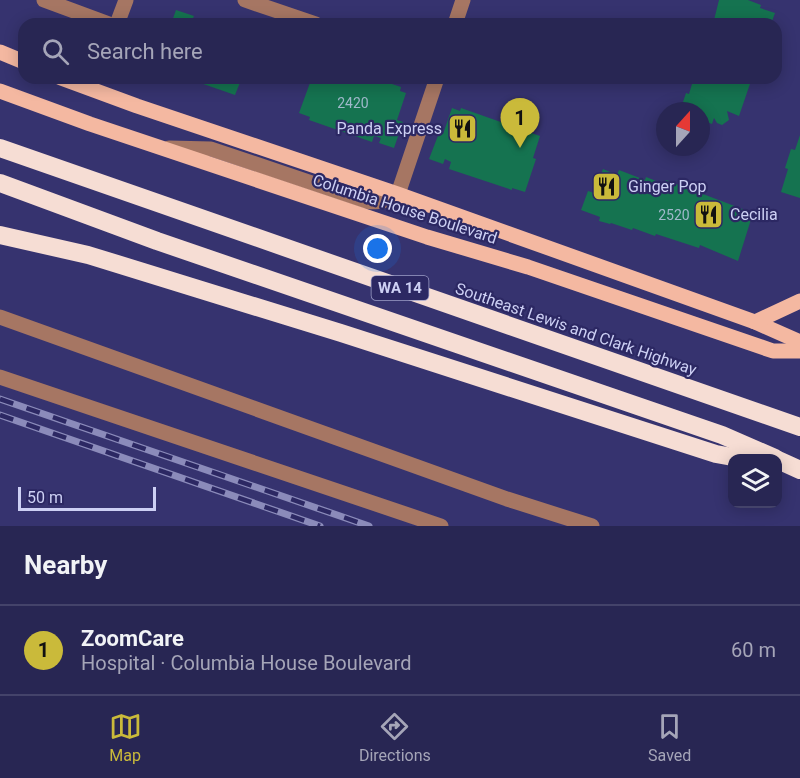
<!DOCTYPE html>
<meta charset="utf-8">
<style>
:root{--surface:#282653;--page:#34325d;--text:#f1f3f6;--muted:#a5a5b8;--line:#44436a;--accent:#caba3a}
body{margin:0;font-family:Roboto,sans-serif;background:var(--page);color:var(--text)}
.controls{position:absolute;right:18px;bottom:18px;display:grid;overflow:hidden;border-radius:12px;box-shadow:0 3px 15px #0003}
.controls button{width:54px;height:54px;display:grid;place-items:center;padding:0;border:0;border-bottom:2px solid var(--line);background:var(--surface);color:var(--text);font:30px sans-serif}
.compass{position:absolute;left:656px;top:102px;width:54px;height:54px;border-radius:50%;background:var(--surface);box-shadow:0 3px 15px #0003;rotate:21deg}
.scale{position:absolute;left:18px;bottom:15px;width:138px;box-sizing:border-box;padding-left:6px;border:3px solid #cdd0f4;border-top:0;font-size:16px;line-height:21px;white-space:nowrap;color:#cdd0f4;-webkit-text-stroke:4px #2c2863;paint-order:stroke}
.you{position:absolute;left:378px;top:249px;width:21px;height:21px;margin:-15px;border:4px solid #fff;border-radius:50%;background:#1a73e8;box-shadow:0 0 0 9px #1a73e833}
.badge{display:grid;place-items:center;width:39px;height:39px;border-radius:50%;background:var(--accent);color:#111;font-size:20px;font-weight:700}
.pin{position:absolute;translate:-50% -50px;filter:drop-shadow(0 2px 3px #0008)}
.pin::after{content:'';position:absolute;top:32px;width:21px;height:18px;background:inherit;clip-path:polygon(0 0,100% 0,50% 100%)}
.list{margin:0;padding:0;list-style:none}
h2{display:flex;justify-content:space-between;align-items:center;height:78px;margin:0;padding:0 24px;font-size:26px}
h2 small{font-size:20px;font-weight:400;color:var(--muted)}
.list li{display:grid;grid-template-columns:39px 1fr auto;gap:18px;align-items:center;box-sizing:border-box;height:90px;padding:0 24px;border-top:2px solid var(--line)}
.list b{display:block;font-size:22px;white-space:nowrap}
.list p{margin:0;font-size:20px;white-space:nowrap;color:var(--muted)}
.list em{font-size:20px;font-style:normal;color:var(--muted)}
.icon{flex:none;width:33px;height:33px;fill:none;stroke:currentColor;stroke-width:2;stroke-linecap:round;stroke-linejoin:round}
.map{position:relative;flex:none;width:800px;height:526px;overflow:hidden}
.search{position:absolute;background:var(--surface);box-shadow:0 3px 15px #0003;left:18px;right:18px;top:18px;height:66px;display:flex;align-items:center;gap:15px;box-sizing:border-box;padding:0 21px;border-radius:18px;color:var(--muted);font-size:22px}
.sheet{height:168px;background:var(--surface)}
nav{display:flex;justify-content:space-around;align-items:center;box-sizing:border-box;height:84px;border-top:2px solid var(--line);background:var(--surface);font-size:16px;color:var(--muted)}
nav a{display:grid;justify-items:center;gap:3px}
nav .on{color:var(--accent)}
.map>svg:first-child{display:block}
.building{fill:#157350}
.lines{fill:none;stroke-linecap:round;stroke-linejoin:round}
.minor{stroke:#a67663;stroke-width:15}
.major{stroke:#f4b8a1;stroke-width:15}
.highway{stroke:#f6ddd4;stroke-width:18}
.rail-casing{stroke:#8b8bba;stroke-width:7}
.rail{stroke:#2c2863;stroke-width:4.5;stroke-dasharray:14;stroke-linecap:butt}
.labels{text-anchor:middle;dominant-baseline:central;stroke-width:4.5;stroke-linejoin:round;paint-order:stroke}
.number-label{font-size:14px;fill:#9fb9cb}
.shield{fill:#2c2863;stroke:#9d9ec8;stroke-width:1.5}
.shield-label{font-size:15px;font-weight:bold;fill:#cdd0f4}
.poi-label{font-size:16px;fill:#cdd0f4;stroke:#2c2863;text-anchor:start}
.street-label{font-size:16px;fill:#cdd0f4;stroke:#2c2863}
</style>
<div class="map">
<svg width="800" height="526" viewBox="0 0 800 526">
<rect width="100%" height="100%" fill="#36336f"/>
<g class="building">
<polygon points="719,0 748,0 761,5 760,8 775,13 771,24 713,24"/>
<polygon points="176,10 194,16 193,18 209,24 171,24"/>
<polygon points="186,78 239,78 241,80 235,95"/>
<polygon points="314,78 374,78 401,87 400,91 406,93 397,120 403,122 394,148 379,143 381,138 374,136 372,142 309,120 310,117 299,113 311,80 313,81"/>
<polygon points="691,78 752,78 739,116 727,111 729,120 722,125 717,123 714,118 712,124 701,120 701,111 680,111 686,93 689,94 692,84 690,83"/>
<polygon points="452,108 460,111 461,108 540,136 533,158 536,159 525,192 512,188 512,190 449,169 451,162 445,159 443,164 429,159 439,133 443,134"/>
<polygon points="800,135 800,198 781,192 788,169 785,168 791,149 795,150"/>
<polygon points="603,169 617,175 619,170 645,180 646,177 664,184 666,180 753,213 738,261 700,245 699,248 656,234 655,236 633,228 632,230 611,223 610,224 599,221 600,217 581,210 588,191 594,193"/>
</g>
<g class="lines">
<g class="minor">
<polyline points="44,0 109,24"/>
<polyline points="245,0 316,24"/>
<polyline points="117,24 126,0"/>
<polyline points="455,24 463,0"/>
<path d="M 169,148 L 211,149 L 365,201 C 379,203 386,202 398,194 L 437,78"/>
<polyline points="0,317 507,499 592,526"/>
<polyline points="0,377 441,526"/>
</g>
<g class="major">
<polyline points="0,52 24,62"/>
<polyline points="61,78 137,106 398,194 755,322 800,342"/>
<polyline points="0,91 90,124 427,237 528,267 773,351 800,351"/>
<polyline points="755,322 800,301"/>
</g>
<g class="highway">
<polyline points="0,148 800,427"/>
<polyline points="0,183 157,241 722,435 775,458"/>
<polyline points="0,235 88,255 341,333 716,454 738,458"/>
<polyline points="778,460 800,470"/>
</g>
<defs>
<g id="rail">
<polyline points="0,399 369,526"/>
<polyline points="0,415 320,526"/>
</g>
</defs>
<use href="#rail" class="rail-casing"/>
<use href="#rail" class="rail"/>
</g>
<defs>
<symbol id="restaurant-square" viewBox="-11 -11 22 22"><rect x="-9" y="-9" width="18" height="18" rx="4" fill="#caba3a" stroke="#2c2863"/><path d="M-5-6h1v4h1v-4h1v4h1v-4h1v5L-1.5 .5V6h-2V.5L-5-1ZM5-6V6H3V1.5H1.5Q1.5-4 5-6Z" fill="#111"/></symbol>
</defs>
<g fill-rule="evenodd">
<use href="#restaurant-square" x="446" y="112" width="33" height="33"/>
<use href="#restaurant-square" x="590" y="170" width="33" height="33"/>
<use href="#restaurant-square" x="692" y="198" width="33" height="33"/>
</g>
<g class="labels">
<g class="number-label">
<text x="353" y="103">2420</text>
<text x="674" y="215">2520</text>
</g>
<rect class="shield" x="371.5" y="276" width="57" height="24" rx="4.5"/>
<g class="shield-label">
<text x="400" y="288">WA 14</text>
</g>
<g class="poi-label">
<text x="442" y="128" text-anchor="end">Panda Express</text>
<text x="628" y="186">Ginger Pop</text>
<text x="730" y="214">Cecilia</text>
</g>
<g class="street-label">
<text transform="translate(405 209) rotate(18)">Columbia House Boulevard</text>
<text transform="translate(576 329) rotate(19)">Southeast Lewis and Clark Highway</text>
</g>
</g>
</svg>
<div class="controls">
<button><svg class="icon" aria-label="layers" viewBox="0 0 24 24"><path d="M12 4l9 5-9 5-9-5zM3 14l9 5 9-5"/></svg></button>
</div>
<svg class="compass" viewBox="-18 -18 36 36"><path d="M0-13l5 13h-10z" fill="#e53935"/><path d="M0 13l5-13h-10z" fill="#a5a5b8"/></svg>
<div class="scale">50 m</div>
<div class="you"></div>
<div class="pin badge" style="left:520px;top:148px">1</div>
<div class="search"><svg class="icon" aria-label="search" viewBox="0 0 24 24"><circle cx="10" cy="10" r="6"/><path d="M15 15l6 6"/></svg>Search here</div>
</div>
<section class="sheet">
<h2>Nearby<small></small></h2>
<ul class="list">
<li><span class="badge">1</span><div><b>ZoomCare</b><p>Hospital · Columbia House Boulevard</p></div><em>60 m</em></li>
</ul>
</section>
<nav>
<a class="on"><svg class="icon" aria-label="map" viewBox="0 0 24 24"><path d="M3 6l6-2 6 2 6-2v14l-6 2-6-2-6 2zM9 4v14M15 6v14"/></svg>Map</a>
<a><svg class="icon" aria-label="directions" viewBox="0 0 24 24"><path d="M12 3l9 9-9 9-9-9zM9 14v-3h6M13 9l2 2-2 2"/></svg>Directions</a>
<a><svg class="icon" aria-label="saved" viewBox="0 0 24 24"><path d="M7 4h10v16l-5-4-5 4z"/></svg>Saved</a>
</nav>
